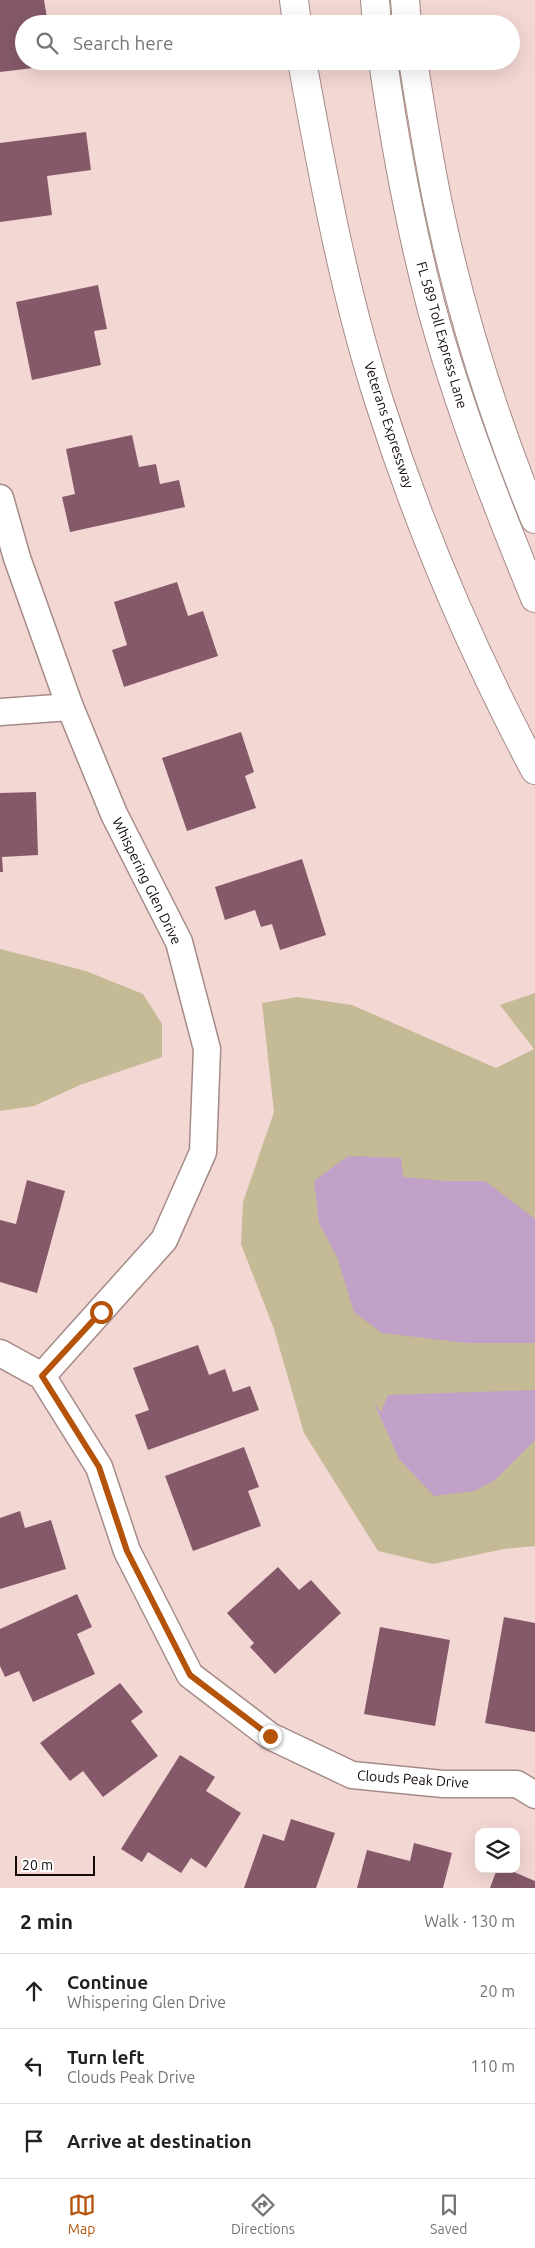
<!DOCTYPE html>
<meta charset="utf-8">
<style>
:root{--surface:#fff;--page:#f2f2f2;--text:#202124;--muted:#757577;--line:#e0e0e0;--accent:#b45309}
body{margin:0;font-family:Ubuntu,sans-serif;background:var(--page);color:var(--text)}
.controls{position:absolute;right:15px;bottom:15px;display:grid;overflow:hidden;border-radius:10px;box-shadow:0 5px 20px #0002}
.controls button{width:45px;height:45px;display:grid;place-items:center;padding:0;border:0;border-bottom:1px solid var(--line);background:var(--surface);color:var(--text);font:25px sans-serif}
.scale{position:absolute;left:15px;bottom:12px;width:80px;box-sizing:border-box;padding-left:5px;border:2px solid #120908;border-top:0;font-size:14px;line-height:18px;white-space:nowrap;color:#120908;-webkit-text-stroke:4px #fff;paint-order:stroke}
.stop{position:absolute;width:15px;height:15px;margin:-11px;border:4px solid #b45309;border-radius:50%;background:#fff}
.stop.end{background:#b45309;border-color:#fff;box-shadow:0 1px 5px #0008}
.list{margin:0;padding:0;list-style:none}
h2{display:flex;justify-content:space-between;align-items:center;height:65px;margin:0;padding:0 20px;font-size:21px}
h2 small{font-size:16px;font-weight:400;color:var(--muted)}
.list li{display:grid;grid-template-columns:32px 1fr auto;gap:15px;align-items:center;box-sizing:border-box;height:75px;padding:0 20px;border-top:1px solid var(--line)}
.list b{display:block;font-size:19px;white-space:nowrap}
.list p{margin:0;font-size:16px;white-space:nowrap;color:var(--muted)}
.list em{font-size:16px;font-style:normal;color:var(--muted)}
.icon{flex:none;width:28px;height:28px;fill:none;stroke:currentColor;stroke-width:2;stroke-linecap:round;stroke-linejoin:round}
.map{position:relative;flex:none;width:535px;height:1888px;overflow:hidden}
.search{position:absolute;background:var(--surface);box-shadow:0 5px 20px #0002;left:15px;right:15px;top:15px;height:55px;display:flex;align-items:center;gap:12px;box-sizing:border-box;padding:0 18px;border-radius:28px;color:var(--muted);font-size:19px}
.sheet{height:290px;background:var(--surface)}
nav{display:flex;justify-content:space-around;align-items:center;box-sizing:border-box;height:70px;border-top:1px solid var(--line);background:var(--surface);font-size:14px;color:var(--muted)}
nav a{display:grid;justify-items:center;gap:2px}
nav .on{color:var(--accent)}
.map>svg:first-child{display:block}
.green{fill:#c4ba95}
.water{fill:#c1a1c7}
.building{fill:#85596a}
.lines{fill:none;stroke-linecap:round;stroke-linejoin:round}
.street-casing{stroke:#a58b87;stroke-width:29}
.highway-casing{stroke:#a58b87;stroke-width:30}
.street{stroke:#fff;stroke-width:26}
.highway{stroke:#fff;stroke-width:28}
.route{stroke:#b45309;stroke-width:6}
.labels{text-anchor:middle;dominant-baseline:central;stroke-width:4;stroke-linejoin:round;paint-order:stroke}
.street-label{font-size:14px;fill:#120908;stroke:#fff}
</style>
<div class="map">
<svg width="535" height="1888" viewBox="0 0 535 1888">
<rect width="100%" height="100%" fill="#f3d7d3"/>
<g class="green">
<polygon points="0,949 86,971 143,994 162,1024 162,1057 80,1085 34,1106 0,1111"/>
<polygon points="535,993 535,1546 504,1549 433,1564 378,1551 304,1433 274,1329 241,1244 243,1202 274,1112 262,1003 297,997 352,1005 496,1068 534,1049 500,1005"/>
</g>
<g class="water">
<polygon points="348,1156 401,1158 403,1177 445,1181 485,1181 535,1219 535,1343 467,1343 382,1333 354,1312 337,1257 319,1223 314,1181"/>
<polygon points="535,1390 535,1440 495,1480 475,1491 434,1496 399,1459 374,1403 381,1412 388,1395"/>
</g>
<g class="building">
<polygon points="0,0 44,0 47,18 63,17 64,24 24,24 24,61 82,62 0,72"/>
<polygon points="86,132 91,170 47,176 52,215 0,222 0,143"/>
<polygon points="98,285 107,329 94,331 101,365 32,380 16,302"/>
<polygon points="132,435 139,467 156,464 160,484 179,480 185,507 70,532 62,497 75,494 66,449"/>
<polygon points="177,582 188,616 203,611 218,656 124,687 112,650 127,645 114,602"/>
<polygon points="241,732 254,772 245,776 256,808 187,831 162,758"/>
<polygon points="36,792 38,855 2,857 3,872 0,872 0,793"/>
<polygon points="302,859 326,935 280,950 272,924 261,927 255,910 225,920 215,887"/>
<polygon points="27,1180 65,1191 37,1293 0,1282 0,1220 16,1224"/>
<polygon points="198,1345 209,1375 225,1369 233,1392 250,1386 259,1410 148,1450 135,1415 149,1410 133,1368"/>
<polygon points="244,1447 259,1487 248,1491 261,1526 193,1551 165,1476"/>
<polygon points="20,1511 25,1528 51,1520 66,1569 0,1589 0,1518"/>
<polygon points="278,1567 299,1590 311,1580 341,1613 275,1674 250,1647 254,1643 227,1613"/>
<polygon points="77,1594 92,1627 77,1634 95,1674 33,1702 19,1671 5,1677 0,1666 0,1629"/>
<polygon points="504,1617 535,1623 535,1732 485,1723"/>
<polygon points="380,1627 450,1640 435,1726 364,1714"/>
<polygon points="120,1683 143,1712 131,1721 158,1756 103,1797 83,1771 70,1781 40,1743"/>
<polygon points="180,1755 215,1777 206,1791 241,1813 206,1868 191,1858 181,1873 148,1852 142,1862 121,1849"/>
<polygon points="291,1819 335,1833 316,1888 244,1888 263,1834 284,1841"/>
<polygon points="414,1843 452,1853 443,1888 357,1888 367,1850 410,1861"/>
<polygon points="497,1869 507,1869 535,1881 535,1888 490,1888"/>
</g>
<g class="lines">
<defs>
<g id="street">
<polyline points="0,498 17,558 70,707 114,814 179,942 207,1049 203,1152 164,1240 42,1376"/>
<polyline points="0,712 70,707"/>
<polyline points="0,1353 42,1376 99,1467 127,1551 190,1675 270,1736 352,1775 443,1784 517,1784 535,1795"/>
</g>
<g id="highway">
<polyline points="294,0 297,24"/>
<polyline points="375,0 377,24"/>
<polyline points="405,0 407,24"/>
<path d="M 302,61 C 323,176 344,293 380,404 C 420,530 473,653 535,770"/>
<path d="M 383,61 C 395,144 410,226 431,306 C 458,406 496,503 535,598"/>
<path d="M 413,61 C 421,109 428,156 438,204 C 460,311 494,418 535,519"/>
</g>
</defs>
<use href="#street" class="street-casing"/>
<use href="#highway" class="highway-casing"/>
<use href="#street" class="street"/>
<use href="#highway" class="highway"/>
</g>
<g class="lines">
<polyline class="route" points="101,1312 42,1376 99,1467 127,1551 190,1675 270,1736"/>
</g>
<g class="labels">
<g class="street-label">
<text transform="translate(442 335) rotate(74)">FL 589 Toll Express Lane</text>
<text transform="translate(389 425) rotate(72)">Veterans Expressway</text>
<text transform="translate(147 881) rotate(64)">Whispering Glen Drive</text>
<text transform="translate(413 1779) rotate(4)">Clouds Peak Drive</text>
</g>
</g>
</svg>
<div class="controls">
<button><svg class="icon" aria-label="layers" viewBox="0 0 24 24"><path d="M12 4l9 5-9 5-9-5zM3 14l9 5 9-5"/></svg></button>
</div>
<div class="scale">20 m</div>
<div class="stop" style="left:101px;top:1312px"></div>
<div class="stop end" style="left:270px;top:1736px"></div>
<div class="search"><svg class="icon" aria-label="search" viewBox="0 0 24 24"><circle cx="10" cy="10" r="6"/><path d="M15 15l6 6"/></svg>Search here</div>
</div>
<section class="sheet">
<h2>2 min<small>Walk · 130 m</small></h2>
<ul class="list">
<li><svg class="icon" aria-label="ahead" viewBox="0 0 24 24"><path d="M12 20V5M6 11l6-6 6 6"/></svg><div><b>Continue</b><p>Whispering Glen Drive</p></div><em>20 m</em></li>
<li><svg class="icon" aria-label="left" viewBox="0 0 24 24"><path d="M17 20v-9H6M10 6l-5 5 5 5"/></svg><div><b>Turn left</b><p>Clouds Peak Drive</p></div><em>110 m</em></li>
<li><svg class="icon" aria-label="arrive" viewBox="0 0 24 24"><path d="M6 21V4h12l-3 4 3 4H6"/></svg><div><b>Arrive at destination</b></div></li>
</ul>
</section>
<nav>
<a class="on"><svg class="icon" aria-label="map" viewBox="0 0 24 24"><path d="M3 6l6-2 6 2 6-2v14l-6 2-6-2-6 2zM9 4v14M15 6v14"/></svg>Map</a>
<a><svg class="icon" aria-label="directions" viewBox="0 0 24 24"><path d="M12 3l9 9-9 9-9-9zM9 14v-3h6M13 9l2 2-2 2"/></svg>Directions</a>
<a><svg class="icon" aria-label="saved" viewBox="0 0 24 24"><path d="M7 4h10v16l-5-4-5 4z"/></svg>Saved</a>
</nav>
